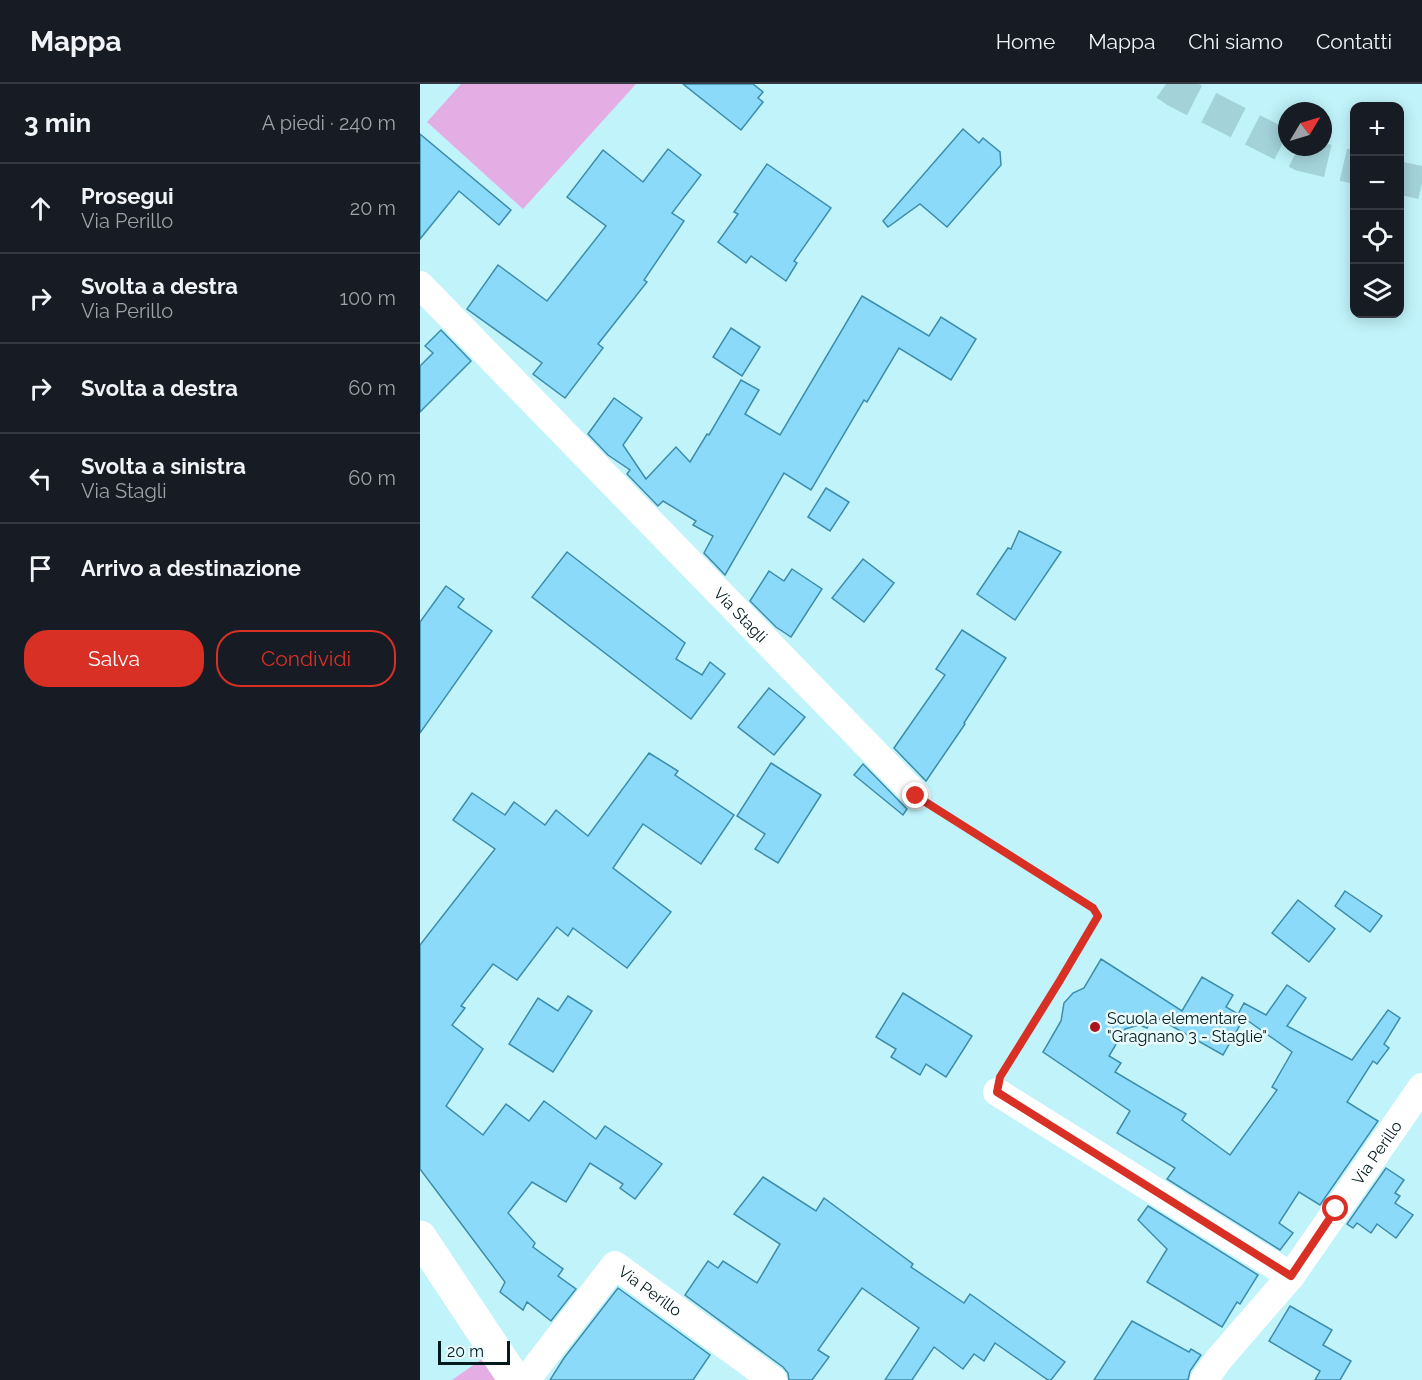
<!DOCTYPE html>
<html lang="it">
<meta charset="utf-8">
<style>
:root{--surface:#171b24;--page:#242831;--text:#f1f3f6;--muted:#9ea1a6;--line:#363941;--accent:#d93025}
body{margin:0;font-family:Raleway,sans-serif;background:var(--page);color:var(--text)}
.controls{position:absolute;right:18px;top:18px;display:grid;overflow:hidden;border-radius:12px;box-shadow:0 3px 15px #0003}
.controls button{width:54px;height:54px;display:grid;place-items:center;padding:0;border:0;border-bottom:2px solid var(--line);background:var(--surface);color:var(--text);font:30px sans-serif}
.compass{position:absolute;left:858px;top:18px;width:54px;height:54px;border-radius:50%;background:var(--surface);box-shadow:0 3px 15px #0003;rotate:52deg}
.scale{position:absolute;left:18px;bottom:15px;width:72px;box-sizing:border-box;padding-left:6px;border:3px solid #001a1d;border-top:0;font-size:16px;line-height:21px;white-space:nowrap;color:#001a1d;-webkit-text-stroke:4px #e9fafc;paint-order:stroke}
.stop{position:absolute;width:18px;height:18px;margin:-14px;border:4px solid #d93025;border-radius:50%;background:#fff}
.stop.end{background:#d93025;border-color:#fff;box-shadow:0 2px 6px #0008}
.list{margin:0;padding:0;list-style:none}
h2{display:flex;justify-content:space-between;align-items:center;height:78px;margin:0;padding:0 24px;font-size:26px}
h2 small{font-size:20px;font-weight:400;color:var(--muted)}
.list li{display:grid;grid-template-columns:39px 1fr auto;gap:18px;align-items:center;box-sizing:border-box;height:90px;padding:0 24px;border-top:2px solid var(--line)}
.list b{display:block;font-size:22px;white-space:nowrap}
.list p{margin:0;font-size:20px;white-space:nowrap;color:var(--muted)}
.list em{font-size:20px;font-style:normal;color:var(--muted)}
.actions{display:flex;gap:12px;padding:18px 24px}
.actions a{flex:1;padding:14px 0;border:2px solid var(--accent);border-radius:24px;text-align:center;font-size:21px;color:var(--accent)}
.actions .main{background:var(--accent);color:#fff}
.icon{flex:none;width:33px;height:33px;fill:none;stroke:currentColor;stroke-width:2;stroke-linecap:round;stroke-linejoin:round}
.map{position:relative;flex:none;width:1002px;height:1296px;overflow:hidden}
header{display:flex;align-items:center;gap:36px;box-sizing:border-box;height:84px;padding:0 30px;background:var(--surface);border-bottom:2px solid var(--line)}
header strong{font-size:28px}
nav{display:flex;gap:33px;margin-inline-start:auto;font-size:21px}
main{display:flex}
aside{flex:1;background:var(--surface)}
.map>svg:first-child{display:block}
.green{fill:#e4aee5}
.building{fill:#8cdafa;stroke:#3d8daa;stroke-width:1.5;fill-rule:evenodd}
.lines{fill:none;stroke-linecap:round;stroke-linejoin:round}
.trunk-tunnel{stroke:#a3d3d9;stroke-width:33;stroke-dasharray:33 16;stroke-linecap:butt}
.path{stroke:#678f93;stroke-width:4;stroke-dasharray:6 3;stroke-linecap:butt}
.minor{stroke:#fff;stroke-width:28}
.tertiary{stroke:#fff;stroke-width:33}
.route{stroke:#d93025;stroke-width:8}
.poi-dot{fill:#aa161e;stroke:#e9fafc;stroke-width:2}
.labels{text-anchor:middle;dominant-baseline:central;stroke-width:5;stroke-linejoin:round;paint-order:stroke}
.street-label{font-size:16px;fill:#001a1d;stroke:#e9fafc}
.poi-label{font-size:16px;fill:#001a1d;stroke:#e9fafc;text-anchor:start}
</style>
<header>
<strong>Mappa</strong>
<nav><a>Home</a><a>Mappa</a><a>Chi siamo</a><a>Contatti</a></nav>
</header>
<main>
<aside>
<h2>3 min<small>A piedi · 240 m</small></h2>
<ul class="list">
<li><svg class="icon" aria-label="ahead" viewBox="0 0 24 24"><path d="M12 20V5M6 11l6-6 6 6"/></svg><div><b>Prosegui</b><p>Via Perillo</p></div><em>20 m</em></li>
<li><svg class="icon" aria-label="right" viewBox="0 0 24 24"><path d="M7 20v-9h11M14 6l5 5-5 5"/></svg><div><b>Svolta a destra</b><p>Via Perillo</p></div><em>100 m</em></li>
<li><svg class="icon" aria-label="right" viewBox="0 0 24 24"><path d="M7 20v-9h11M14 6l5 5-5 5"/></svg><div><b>Svolta a destra</b></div><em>60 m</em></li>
<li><svg class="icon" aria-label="left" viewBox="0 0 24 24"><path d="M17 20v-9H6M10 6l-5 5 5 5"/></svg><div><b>Svolta a sinistra</b><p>Via Stagli</p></div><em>60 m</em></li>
<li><svg class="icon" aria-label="arrive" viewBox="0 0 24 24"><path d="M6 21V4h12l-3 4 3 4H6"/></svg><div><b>Arrivo a destinazione</b></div></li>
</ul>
<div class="actions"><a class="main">Salva</a><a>Condividi</a></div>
</aside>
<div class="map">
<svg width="1002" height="1296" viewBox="0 0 1002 1296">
<rect width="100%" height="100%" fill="#c0f4fa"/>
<g class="green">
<polygon points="41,0 216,0 103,125 7,38"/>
<polygon points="62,1275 77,1296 32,1296"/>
</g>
<g class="building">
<polygon points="263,0 333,0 343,8 338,14 343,18 321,46"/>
<polygon points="543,45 559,59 563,54 580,68 581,81 527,143 500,120 468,143 463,137"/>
<polygon points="0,50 91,126 79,141 39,107 0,155"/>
<polygon points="248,65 281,91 252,129 264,137 224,196 227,198 178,260 183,264 145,314 113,290 122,279 47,225 78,181 127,217 186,142 147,113 183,66 223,98"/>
<polygon points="347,80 411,124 374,177 377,179 366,197 331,172 326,179 298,158 318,130 314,128"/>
<polygon points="442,212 509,252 521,233 556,255 531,296 479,264 447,318 444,316 391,406 364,389 305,491 284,469 293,452 273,441 276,437 243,417 238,422 207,390 210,386 188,371 168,350 194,314 222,334 203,361 226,395 256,363 270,378 287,350 289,351 321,296 339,306 325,330 360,351"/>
<polygon points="311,244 340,263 322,292 293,273"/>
<polygon points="21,246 51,277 0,328 0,282 13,269 5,262"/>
<polygon points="406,404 429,418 410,447 388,433"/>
<polygon points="599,447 641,468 595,536 557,510 588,464 591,465"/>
<polygon points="147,468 265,559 256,575 282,591 290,578 305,590 271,635 112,513"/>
<polygon points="443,475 474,499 444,538 412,514"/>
<polygon points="372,485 402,505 371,553 356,543 330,517 349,487 364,497"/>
<polygon points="26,502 44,515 38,523 72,547 0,649 0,538"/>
<polygon points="542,546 586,574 544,639 545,640 506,697 474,664 525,591 516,585"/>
<polygon points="349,604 385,633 354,671 318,643"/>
<polygon points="229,669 258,687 255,691 314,731 281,780 223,740 193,784 251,828 207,884 153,844 148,852 137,843 97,896 73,880 41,922 45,924 32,941 63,965 26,1022 63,1051 86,1020 109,1037 124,1017 176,1055 185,1042 242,1080 215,1115 200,1104 203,1100 170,1079 146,1118 112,1098 88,1129 115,1159 113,1163 143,1185 138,1192 156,1205 131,1237 107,1218 103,1226 80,1208 85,1198 0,1085 0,861 75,765 33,736 52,709 85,731 94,718 125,741 136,726 168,752"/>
<polygon points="351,679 401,711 358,779 335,765 345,750 317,732"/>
<polygon points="443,680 487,725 483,731 434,691"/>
<polygon points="925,807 962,832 950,848 915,822"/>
<polygon points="878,816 915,845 889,878 852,849"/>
<path d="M 681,875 L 762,927 L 782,893 L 813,911 L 806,923 L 818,930 L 824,919 L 846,931 L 867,901 L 886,914 L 867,942 L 932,976 L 968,926 L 980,934 L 964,960 L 969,964 L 957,980 L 953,977 L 927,1018 L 958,1037 L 900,1121 L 879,1108 L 859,1139 L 873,1149 L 860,1166 L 747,1095 L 755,1084 L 697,1049 L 710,1027 L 623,968 L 641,937 L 644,919 L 653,909 L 664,904 ZM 734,932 L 803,971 L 824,934 L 872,968 L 852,1003 L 857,1006 L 810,1071 L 762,1036 L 766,1030 L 695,988 L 701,979 L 689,972 L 705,945 L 719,941 L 727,944 Z"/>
<polygon points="483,909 552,952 526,993 506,980 500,991 471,973 476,965 456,953"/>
<polygon points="148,912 172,927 133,988 89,960 118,914 138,927"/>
<polygon points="966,1084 984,1096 975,1109 980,1112 975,1119 993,1131 976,1154 957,1140 951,1149 937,1139 933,1144 927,1140"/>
<polygon points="343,1093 396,1127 404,1114 493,1180 491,1183 544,1219 550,1210 645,1278 631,1296 628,1296 575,1259 564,1277 554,1270 543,1285 514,1263 492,1296 465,1296 499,1244 442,1204 398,1266 409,1273 392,1296 369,1296 368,1289 363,1283 265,1211 288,1177 298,1184 303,1177 337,1199 360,1160 314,1130"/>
<polygon points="728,1122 838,1191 820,1220 817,1218 802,1243 727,1198 747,1165 718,1136"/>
<polygon points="198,1204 290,1271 273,1296 130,1296 144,1274"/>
<polygon points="870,1222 912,1246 903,1261 931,1277 920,1296 895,1296 900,1287 849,1257"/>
<polygon points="712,1237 769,1268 771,1265 781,1271 770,1287 768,1296 674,1296"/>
</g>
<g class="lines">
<g class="trunk-tunnel">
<polyline points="746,0 756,7 882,71 934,83"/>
<polyline points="980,94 1002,99"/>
</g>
<polyline class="path" points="517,725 673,824 678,832 639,899 585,985"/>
<g class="minor">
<path id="s1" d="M 0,201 L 497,712"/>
<polyline points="577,1008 871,1192"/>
<path id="s2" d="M 106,1296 L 195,1181 L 353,1296"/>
<path id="s3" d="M 784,1296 L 799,1275 L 871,1192 L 1002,1003"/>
</g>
<polyline class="tertiary" points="0,1153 95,1296"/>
</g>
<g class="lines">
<polyline class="route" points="496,712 673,824 678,832 639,898 580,993 577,1008 871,1192 916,1125"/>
</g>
<circle class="poi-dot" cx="675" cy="943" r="6"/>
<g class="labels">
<g class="street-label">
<text stroke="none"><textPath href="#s1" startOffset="460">Via Stagli</textPath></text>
<text stroke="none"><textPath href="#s3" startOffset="286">Via Perillo</textPath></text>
<text stroke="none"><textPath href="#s2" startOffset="189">Via Perillo</textPath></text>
</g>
<g class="poi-label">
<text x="687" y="934">Scuola elementare<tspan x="687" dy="18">"Gragnano 3 - Staglie"</tspan></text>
</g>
</g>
</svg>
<div class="controls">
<button>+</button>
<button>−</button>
<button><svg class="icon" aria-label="locate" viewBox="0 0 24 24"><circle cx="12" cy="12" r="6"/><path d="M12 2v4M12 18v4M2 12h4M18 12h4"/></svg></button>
<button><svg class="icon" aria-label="layers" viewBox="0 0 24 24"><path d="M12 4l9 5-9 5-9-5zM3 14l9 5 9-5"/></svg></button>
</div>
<svg class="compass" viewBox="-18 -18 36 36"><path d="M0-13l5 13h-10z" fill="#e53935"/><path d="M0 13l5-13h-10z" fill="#9ea1a6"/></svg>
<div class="scale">20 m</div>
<div class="stop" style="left:916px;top:1125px"></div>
<div class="stop end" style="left:496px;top:712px"></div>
</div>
</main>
